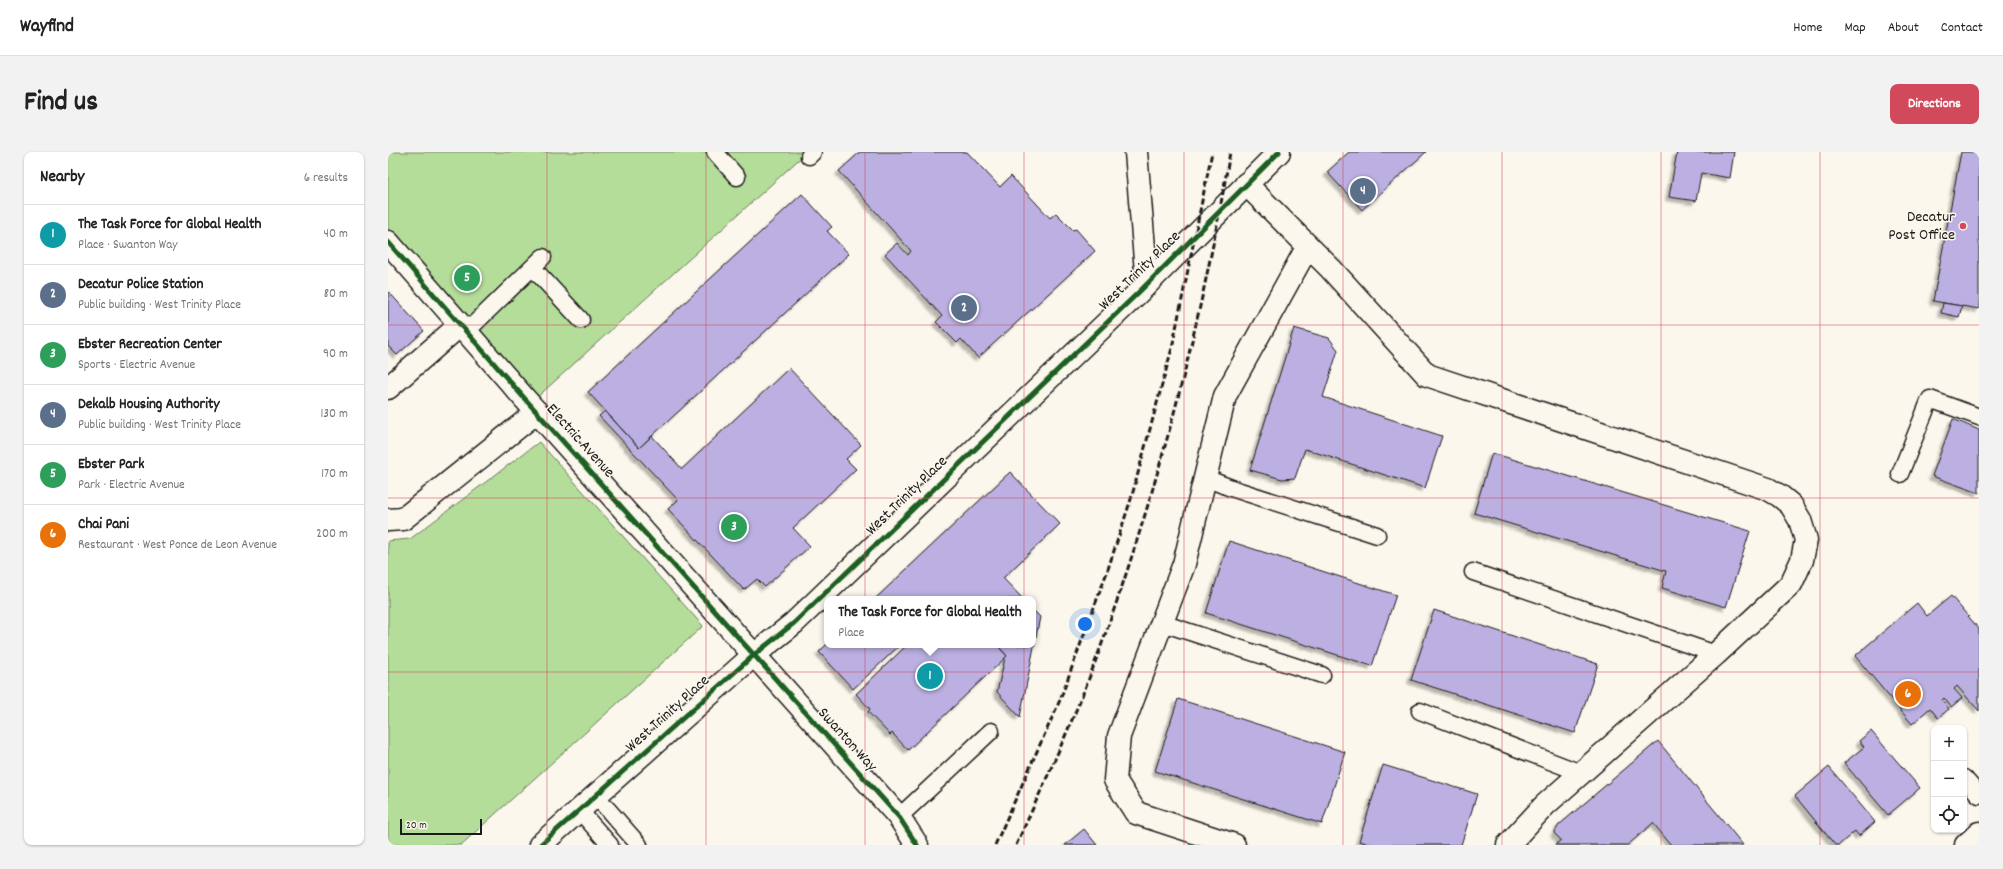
<!DOCTYPE html>
<meta charset="utf-8">
<style>
:root{--surface:#fff;--page:#f2f2f2;--text:#222;--muted:#767676;--line:#e0e0e0;--accent:#d1495b}
body{margin:0;font-family:Dekko,sans-serif;background:var(--page);color:var(--text)}
.controls{position:absolute;right:12px;bottom:12px;display:grid;overflow:hidden;border-radius:8px;box-shadow:0 1px 3px #0004}
.controls button{width:36px;height:36px;display:grid;place-items:center;padding:0;border:0;border-bottom:1px solid var(--line);background:var(--surface);color:var(--text);font:20px sans-serif}
.scale{position:absolute;left:12px;bottom:10px;width:82px;box-sizing:border-box;padding-left:4px;border:2px solid #1c1c1c;border-top:0;font-size:11px;line-height:14px;white-space:nowrap;color:#1c1c1c;-webkit-text-stroke:3px #fbf7ec;paint-order:stroke}
.you{position:absolute;left:697px;top:472px;width:14px;height:14px;margin:-10px;border:3px solid #fff;border-radius:50%;background:#1a73e8;box-shadow:0 0 0 6px #1a73e833}
.badge{display:grid;place-items:center;width:26px;height:26px;border-radius:50%;background:var(--accent);color:#fff;font-size:13px;font-weight:700}
.pin{position:absolute;translate:-50% -50%;border:2px solid #fff;box-shadow:0 1px 4px #0006}
.popup{position:absolute;left:436px;top:444px;width:212px;height:52px;box-sizing:border-box;display:grid;place-content:center;border-radius:8px;background:var(--surface);filter:drop-shadow(0 1px 3px #0005);font-size:13px;white-space:nowrap;color:var(--muted)}
.popup b{font-size:15px;color:var(--text)}
.popup::after{content:'';position:absolute;left:50%;top:100%;margin-left:-8px;border:8px solid transparent;border-top-color:var(--surface)}
.list{margin:0;padding:0;list-style:none}
h2{display:flex;justify-content:space-between;align-items:center;height:52px;margin:0;padding:0 16px;font-size:17px}
h2 small{font-size:13px;font-weight:400;color:var(--muted)}
.list li{display:grid;grid-template-columns:26px 1fr auto;gap:12px;align-items:center;box-sizing:border-box;height:60px;padding:0 16px;border-top:1px solid var(--line)}
.list b{display:block;font-size:15px;white-space:nowrap}
.list p{margin:0;font-size:13px;white-space:nowrap;color:var(--muted)}
.list em{font-size:13px;font-style:normal;color:var(--muted)}
.icon{flex:none;width:22px;height:22px;fill:none;stroke:currentColor;stroke-width:2;stroke-linecap:round;stroke-linejoin:round}
.map{position:relative;flex:none;width:1591px;height:693px;overflow:hidden;border-radius:8px}
header{display:flex;align-items:center;gap:24px;box-sizing:border-box;height:56px;padding:0 20px;background:var(--surface);border-bottom:1px solid var(--line)}
header strong{font-size:19px}
nav{display:flex;gap:22px;margin-inline-start:auto;font-size:14px}
.intro{display:flex;align-items:center;justify-content:space-between;box-sizing:border-box;height:96px;padding:0 24px}
h1{margin:0;font-size:28px}
.button{padding:10px 18px;border-radius:8px;background:var(--accent);color:#fff;font-size:14px;font-weight:700}
main{display:flex;gap:24px;padding:0 24px}
aside{flex:1;background:var(--surface);border-radius:8px;box-shadow:0 1px 3px #0004}
.map>svg:first-child{display:block}
.green{fill:#b5dd9a;stroke:#687c5b}
.building{fill:#bbb0e1;stroke:#1c1c1c;filter:url(#shadow)}
.lines{fill:none;stroke-linecap:round;stroke-linejoin:round}
.service-casing{stroke:#1c1c1c;stroke-width:19}
.minor-casing{stroke:#1c1c1c;stroke-width:25}
.tertiary-casing{stroke:#1c1c1c;stroke-width:25}
.secondary-casing{stroke:#1c1c1c;stroke-width:25}
.service{stroke:#fbf7ec;stroke-width:16}
.minor{stroke:#fbf7ec;stroke-width:22}
.tertiary{stroke:#fbf7ec;stroke-width:22}
.secondary{stroke:#fbf7ec;stroke-width:22}
.rail{stroke:#1c1c1c;stroke-width:3;stroke-dasharray:6 3;stroke-linecap:butt}
.cycleway-casing{stroke:#fbf7ec;stroke-width:8}
.cycleway{stroke:#1b5e20;stroke-width:5}
.grid{fill:none;stroke:#d1495b;stroke-width:1;stroke-opacity:0.55}
.poi-dot{fill:#d1495b;stroke:#fbf7ec;stroke-width:1.5}
.labels{text-anchor:middle;dominant-baseline:central;stroke-width:3;stroke-linejoin:round;paint-order:stroke}
.poi-label{font-size:16px;fill:#1c1c1c;stroke:#fbf7ec;text-anchor:end}
.street-label{font-size:16px;fill:#1c1c1c;stroke:#fbf7ec}
</style>
<header>
<strong>Wayfind</strong>
<nav><a>Home</a><a>Map</a><a>About</a><a>Contact</a></nav>
</header>
<div class="intro"><h1>Find us</h1><a class="button">Directions</a></div>
<main>
<aside>
<h2>Nearby<small>6 results</small></h2>
<ul class="list">
<li><span class="badge" style="background:#0f9aa8">1</span><div><b>The Task Force for Global Health</b><p>Place · Swanton Way</p></div><em>40 m</em></li>
<li><span class="badge" style="background:#5c6f8a">2</span><div><b>Decatur Police Station</b><p>Public building · West Trinity Place</p></div><em>80 m</em></li>
<li><span class="badge" style="background:#2e9e5b">3</span><div><b>Ebster Recreation Center</b><p>Sports · Electric Avenue</p></div><em>90 m</em></li>
<li><span class="badge" style="background:#5c6f8a">4</span><div><b>Dekalb Housing Authority</b><p>Public building · West Trinity Place</p></div><em>130 m</em></li>
<li><span class="badge" style="background:#2e9e5b">5</span><div><b>Ebster Park</b><p>Park · Electric Avenue</p></div><em>170 m</em></li>
<li><span class="badge" style="background:#e8710a">6</span><div><b>Chai Pani</b><p>Restaurant · West Ponce de Leon Avenue</p></div><em>200 m</em></li>
</ul>
</aside>
<div class="map">
<svg width="1591" height="693" viewBox="0 0 1591 693">
<defs>
<filter id="shadow"><feDropShadow dx="-3.5" dy="3.5" stdDeviation="1" flood-color="#0004"/></filter>
</defs>
<rect width="100%" height="100%" fill="#fbf7ec"/>
<filter id="ink" filterUnits="userSpaceOnUse"><feTurbulence type="fractalNoise" baseFrequency=".025" numOctaves="2"/><feDisplacementMap in="SourceGraphic" scale="8" xChannelSelector="R" yChannelSelector="G"/><feConvolveMatrix kernelMatrix="1 2 1 2 8 2 1 2 1" color-interpolation-filters="sRGB"/></filter>
<g filter="url(#ink)">
<g class="green">
<polygon points="0,0 419,0 145,249 0,83"/>
<polygon points="151,290 315,474 73,693 0,693 0,389 22,387"/>
</g>
<g class="building">
<polygon points="472,0 579,0 612,35 623,24 662,66 668,61 685,78 688,77 707,99 590,206 573,187 569,191 548,170 554,164 497,102 509,91 520,103 523,99 451,19"/>
<polygon points="961,0 1038,0 974,58 939,20"/>
<polygon points="1289,0 1346,0 1342,26 1313,21 1308,49 1281,45"/>
<polygon points="1573,0 1591,0 1591,157 1545,149"/>
<polygon points="414,42 444,75 439,79 461,102 251,296 200,240"/>
<polygon points="0,139 36,179 9,203 0,194"/>
<polygon points="1555,151 1574,154 1571,165 1553,161"/>
<polygon points="906,176 941,186 950,198 935,245 1054,284 1037,336 917,297 907,326 894,327 862,318"/>
<polygon points="401,216 473,293 458,307 468,317 405,376 422,394 377,435 369,427 356,438 280,357 290,348 211,264 217,259 251,296 264,284 294,317"/>
<polygon points="1565,267 1591,278 1591,341 1544,324"/>
<polygon points="1104,301 1362,379 1338,455 1274,436 1278,419 1086,361"/>
<polygon points="622,320 672,372 615,426 635,447 567,447 564,444 561,447 487,447"/>
<polygon points="841,389 1008,443 984,514 818,461"/>
<polygon points="1563,444 1591,477 1591,559 1569,534 1566,537 1574,546 1563,555 1556,546 1554,548 1561,557 1550,566 1542,556 1524,572 1467,504 1529,451 1539,464"/>
<polygon points="645,458 652,465 632,565 609,540 617,506 619,504 609,493 645,493"/>
<polygon points="1046,458 1210,512 1187,581 1023,528"/>
<polygon points="439,492 439,493 512,493 465,537 431,500"/>
<polygon points="519,493 609,493 619,504 520,598 504,581 502,583 480,560 482,557 468,542"/>
<polygon points="790,547 957,600 934,672 767,619"/>
<polygon points="1483,579 1532,636 1500,663 1456,611 1476,595 1471,589"/>
<polygon points="1270,589 1355,693 1283,693 1265,671 1240,693 1167,693 1173,688 1166,681 1171,673"/>
<polygon points="995,613 1089,642 1073,693 985,693 971,689"/>
<polygon points="1441,615 1487,670 1471,684 1467,679 1451,693 1447,693 1407,644"/>
<polygon points="696,677 709,693 677,693"/>
</g>
<g class="lines">
<defs>
<g id="service">
<polyline points="327,0 349,25"/>
<polyline points="421,4 425,0"/>
<polyline points="145,116 193,168"/>
<polyline points="79,179 155,105"/>
<polyline points="1512,322 1542,247 1591,265"/>
<polyline points="817,326 846,337 989,383"/>
<polyline points="1085,420 1328,502"/>
<polyline points="774,471 934,523"/>
<polyline points="1032,559 1193,621"/>
<polyline points="1576,626 1591,643"/>
<polyline points="208,644 251,693"/>
<polyline points="191,658 222,693"/>
<polyline points="511,665 603,579"/>
</g>
<g id="minor">
<polyline points="748,0 759,132"/>
<polyline points="858,32 943,117 1039,223 1380,337 1392,344 1403,353 1412,368 1418,388 1414,408 1403,432 1328,502 1157,653 1120,693"/>
<polyline points="0,90 137,247 511,665 529,693"/>
<polyline points="0,236 72,173"/>
<polyline points="0,368 15,367 149,260"/>
<polyline points="846,693 748,661 727,628 731,584 796,412 837,244 920,94"/>
</g>
<polyline id="tertiary" points="152,693 366,503 406,471 753,138 891,0"/>
<polyline id="secondary" points="1578,693 1591,681"/>
</defs>
<use href="#service" class="service-casing"/>
<use href="#minor" class="minor-casing"/>
<use href="#tertiary" class="tertiary-casing"/>
<use href="#secondary" class="secondary-casing"/>
<use href="#service" class="service"/>
<use href="#minor" class="minor"/>
<use href="#tertiary" class="tertiary"/>
<use href="#secondary" class="secondary"/>
<g class="rail">
<polyline points="607,693 672,548 719,420 743,347 784,196 824,0"/>
<path d="M 628,693 C 653,639 678,584 700,529 C 765,358 812,180 842,0"/>
</g>
<defs>
<g id="cycleway">
<polyline points="0,90 137,247 511,665 529,693"/>
<polyline points="152,693 366,503 406,471 753,138 891,0"/>
</g>
</defs>
<use href="#cycleway" class="cycleway-casing"/>
<use href="#cycleway" class="cycleway"/>
</g>
</g>
<path class="grid" d="M 159,0 L 159,693M 318,0 L 318,693M 477,0 L 477,693M 636,0 L 636,693M 796,0 L 796,693M 955,0 L 955,693M 1114,0 L 1114,693M 1273,0 L 1273,693M 1432,0 L 1432,693M 0,173 L 1591,173M 0,346 L 1591,346M 0,520 L 1591,520"/>
<circle class="poi-dot" cx="1575" cy="74" r="4"/>
<g class="labels">
<g class="poi-label">
<text x="1567" y="65">Decatur<tspan x="1567" dy="18">Post Office</tspan></text>
</g>
<g class="street-label">
<text transform="translate(752 119) rotate(-44)">West Trinity Place</text>
<text transform="translate(192 289) rotate(48)">Electric Avenue</text>
<text transform="translate(519 344) rotate(-44)">West Trinity Place</text>
<text transform="translate(280 562) rotate(-42)">West Trinity Place</text>
<text transform="translate(459 588) rotate(48)">Swanton Way</text>
</g>
</g>
</svg>
<div class="controls">
<button>+</button>
<button>−</button>
<button><svg class="icon" aria-label="locate" viewBox="0 0 24 24"><circle cx="12" cy="12" r="6"/><path d="M12 2v4M12 18v4M2 12h4M18 12h4"/></svg></button>
</div>
<div class="scale">20 m</div>
<div class="you"></div>
<div class="pin badge" style="left:542px;top:524px;background:#0f9aa8">1</div>
<div class="popup"><b>The Task Force for Global Health</b>Place</div>
<div class="pin badge" style="left:576px;top:156px;background:#5c6f8a">2</div>
<div class="pin badge" style="left:346px;top:375px;background:#2e9e5b">3</div>
<div class="pin badge" style="left:975px;top:39px;background:#5c6f8a">4</div>
<div class="pin badge" style="left:79px;top:126px;background:#2e9e5b">5</div>
<div class="pin badge" style="left:1520px;top:542px;background:#e8710a">6</div>
</div>
</main>
